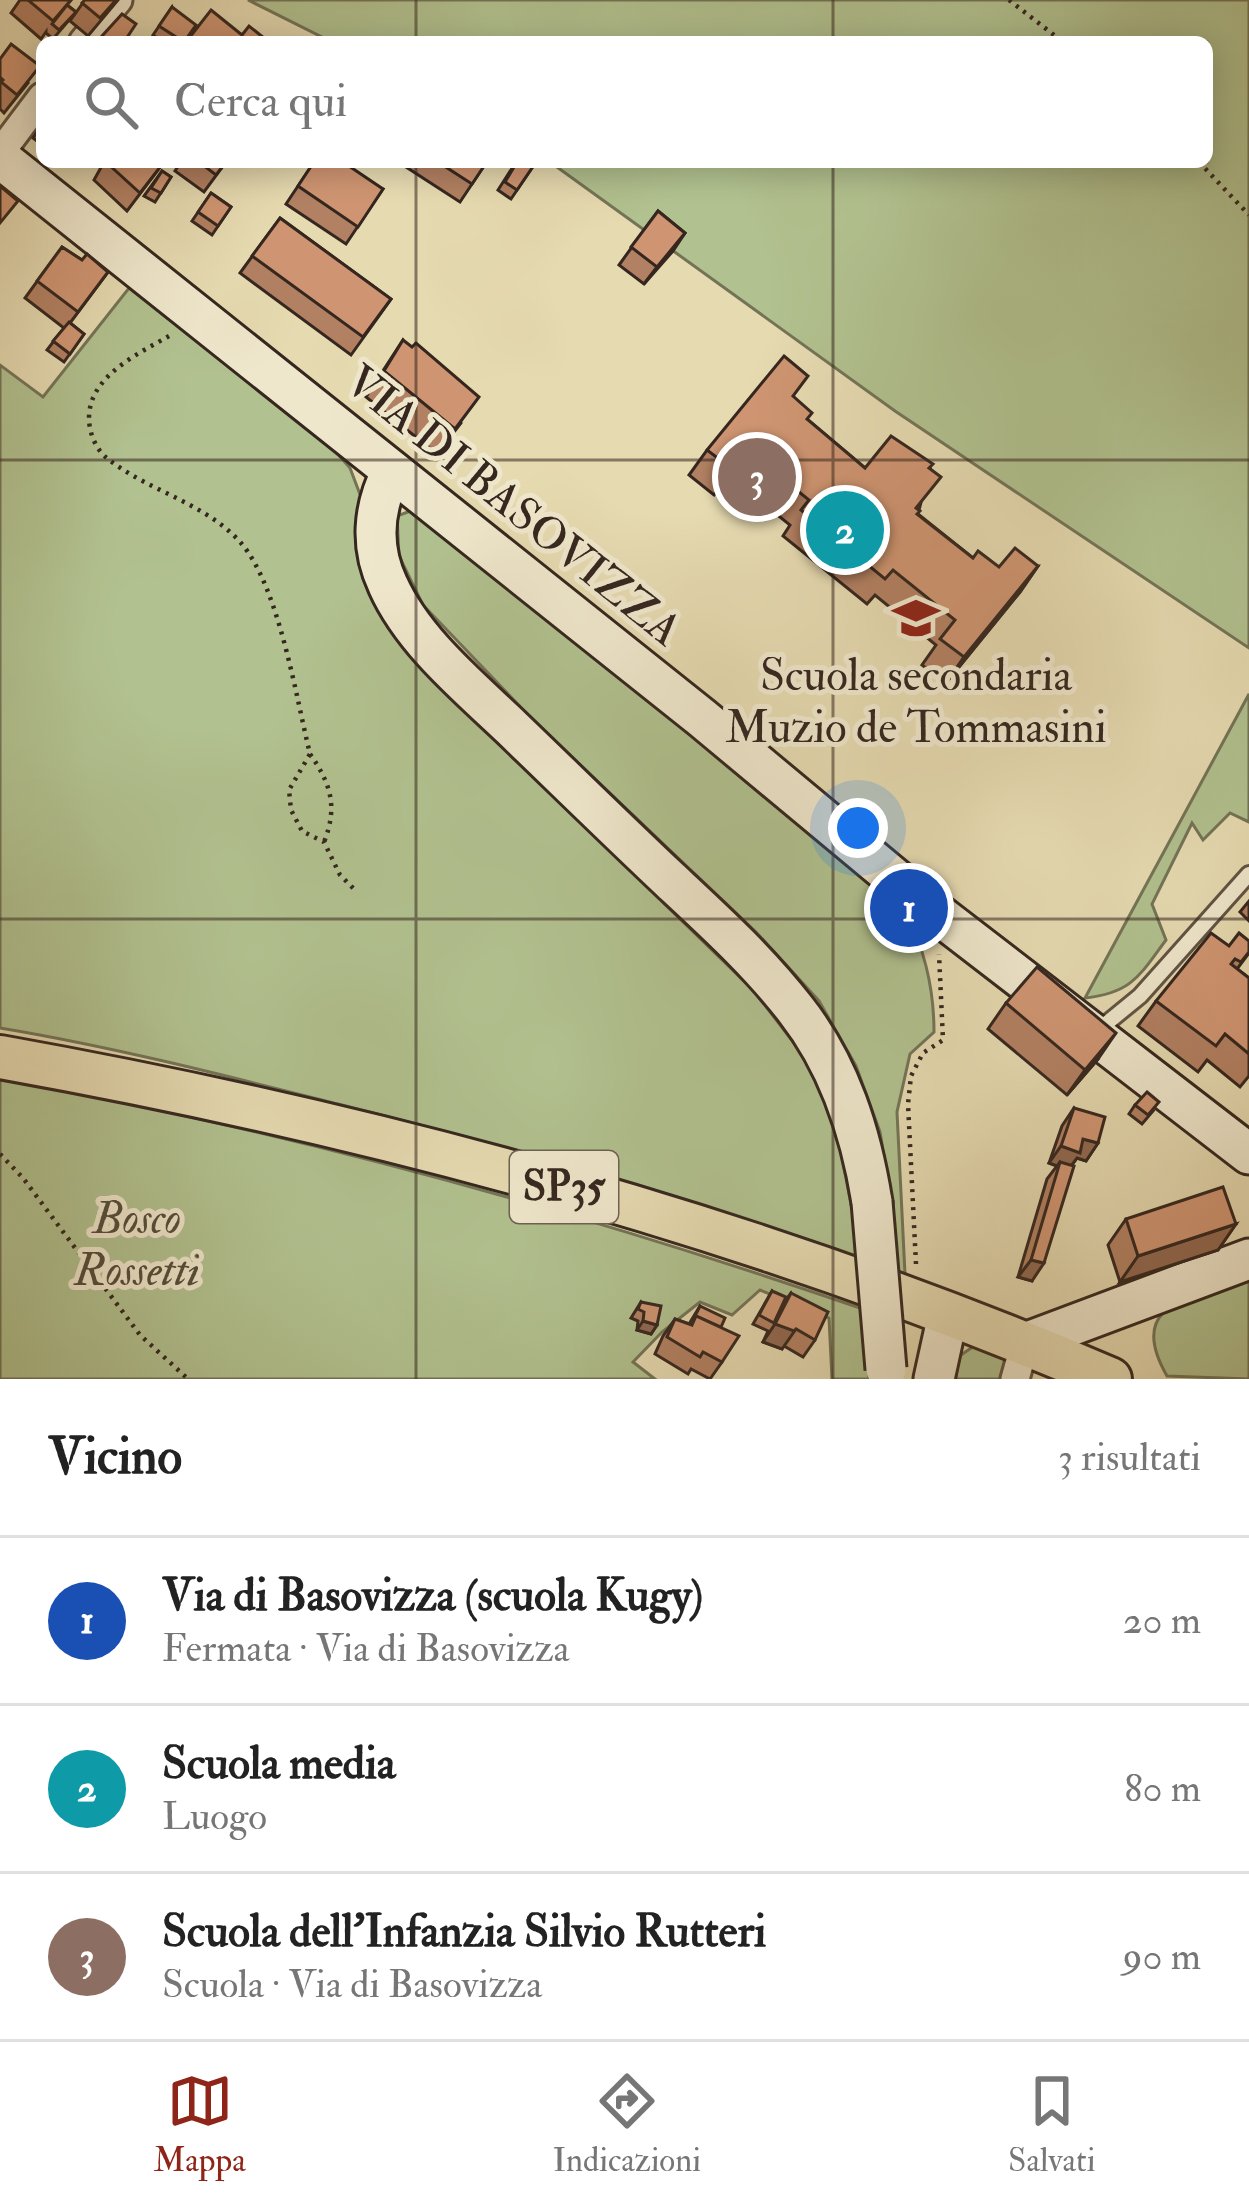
<!DOCTYPE html>
<html lang="it">
<meta charset="utf-8">
<style>
:root{--surface:#fff;--page:#f2f2f2;--text:#222;--muted:#767676;--line:#e0e0e0;--accent:#8f2418}
body{margin:0;font-family:"IM FELL Double Pica",serif;background:var(--page);color:var(--text)}
.you{position:absolute;left:858px;top:828px;width:42px;height:42px;margin:-30px;border:9px solid #fff;border-radius:50%;background:#1a73e8;box-shadow:0 0 0 18px #1a73e833}
.badge{display:grid;place-items:center;width:78px;height:78px;border-radius:50%;background:var(--accent);color:#fff;font-size:39px;font-weight:700}
.pin{position:absolute;translate:-50% -50%;border:6px solid #fff;box-shadow:0 3px 12px #0006}
.list{margin:0;padding:0;list-style:none}
h2{display:flex;justify-content:space-between;align-items:center;height:156px;margin:0;padding:0 48px;font-size:51px}
h2 small{font-size:39px;font-weight:400;color:var(--muted)}
.list li{display:grid;grid-template-columns:78px 1fr auto;gap:36px;align-items:center;box-sizing:border-box;height:168px;padding:0 48px;border-top:3px solid var(--line)}
.list b{display:block;font-size:45px;white-space:nowrap}
.list p{margin:0;font-size:39px;white-space:nowrap;color:var(--muted)}
.list em{font-size:39px;font-style:normal;color:var(--muted)}
.icon{flex:none;width:66px;height:66px;fill:none;stroke:currentColor;stroke-width:2;stroke-linecap:round;stroke-linejoin:round}
.map{position:relative;flex:none;width:1249px;height:1379px;overflow:hidden}
.search{position:absolute;background:var(--surface);box-shadow:0 6px 30px #0003;left:36px;right:36px;top:36px;height:132px;display:flex;align-items:center;gap:30px;box-sizing:border-box;padding:0 42px;border-radius:18px;color:var(--muted);font-size:45px}
.sheet{height:660px;background:var(--surface)}
nav{display:flex;justify-content:space-around;align-items:center;box-sizing:border-box;height:168px;border-top:3px solid var(--line);background:var(--surface);font-size:33px;color:var(--muted)}
nav a{display:grid;justify-items:center;gap:6px}
nav .on{color:var(--accent)}
.map>svg:first-child{display:block}
.green{fill:#b1c18f;stroke:#737457;stroke-width:3}
.lines{fill:none;stroke-linecap:round;stroke-linejoin:round}
.lane-casing{stroke:#615444;stroke-width:20}
.street-casing{stroke:#615444;stroke-width:33}
.secondary-casing{stroke:#35271f;stroke-width:45}
.primary-casing{stroke:#35271f;stroke-width:48}
.path{stroke:#35271f;stroke-width:4.5;stroke-dasharray:3 6;stroke-linecap:butt}
.lane{stroke:#efe7cc;stroke-width:14}
.street{stroke:#efe7cc;stroke-width:27}
.secondary{stroke:#efe7cc;stroke-width:39}
.primary{stroke:#e6dab1;stroke-width:42}
.secondary-bridge-casing{stroke:#35271f;stroke-width:45;stroke-linecap:butt}
.secondary-bridge{stroke:#efe7cc;stroke-width:39}
.wall{fill:#b28062;stroke:#35271f;stroke-width:3}
.shaded-wall{fill:#916850;stroke:#35271f;stroke-width:3}
.building{fill:#cf9572;stroke:#35271f;stroke-width:3}
.grid{fill:none;stroke:#35271f;stroke-width:3;stroke-opacity:0.55}
.labels{text-anchor:middle;dominant-baseline:central;stroke-width:10;stroke-linejoin:round;paint-order:stroke}
.shield{fill:#efe7cc;stroke:#6d6153;stroke-width:3}
.shield-label{font-size:42px;font-weight:bold;fill:#35271f}
.street-label{font-size:45px;fill:#35271f;stroke:#efe7cc}
.poi-label{font-size:45px;fill:#35271f;stroke:#efe7cc}
.park-label{font-size:45px;font-style:italic;fill:#544e3b;stroke:#efe7cc}
</style>
<div class="map">
<svg width="1249" height="1379" viewBox="0 0 1249 1379">
<rect width="100%" height="100%" fill="#e6dab1"/>
<filter id="stains"><feTurbulence type="fractalNoise" baseFrequency=".00167" numOctaves="4"/><feColorMatrix values="0 0 0 0 .2 0 0 0 0 .09 0 0 0 0 .02 0 0 0 .5 -.17"/></filter>
<radialGradient id="worn" r=".72"><stop offset=".6" stop-color="#630" stop-opacity="0"/><stop offset="1" stop-color="#630" stop-opacity=".3"/></radialGradient>
<g class="green">
<polygon points="248,0 1249,0 1249,648 895,411 550,162 1207,162 1207,42 332,42"/>
<path d="M 129,288 L 329,444 L 350,468 L 361,497 L 359,557 L 389,622 L 427,673 L 753,990 L 804,1056 L 836,1127 L 851,1204 L 891,1199 L 880,1132 L 856,1066 L 819,1001 L 756,932 L 535,722 L 423,605 L 399,556 L 397,516 L 413,510 L 904,904 C 923,948 934,984 934,1032 L 910,1054 L 897,1112 L 905,1274 C 719,1206 530,1152 338,1104 C 227,1076 114,1047 0,1028 L 0,365 L 43,397 Z"/>
<path d="M 1249,694 L 1249,822 L 1230,813 L 1203,840 L 1192,823 L 1152,904 L 1166,940 C 1140,975 1132,993 1085,998 Z"/>
<path d="M 0,1079 C 293,1131 581,1212 863,1309 L 869,1379 L 832,1379 L 829,1318 L 760,1290 L 732,1315 L 700,1302 L 662,1332 L 633,1362 L 655,1379 L 0,1379 Z"/>
<path d="M 1249,1280 L 1249,1379 L 1167,1376 C 1124,1301 1193,1298 1249,1280 Z"/>
<polygon points="977,1344 1005,1357 1002,1379 956,1379 958,1357"/>
</g>
<g class="lines">
<defs>
<polyline id="lane" points="1096,1032 1140,996 1249,874"/>
<g id="street">
<polyline points="83,42 118,0"/>
<polyline points="0,153 42,97"/>
<polyline points="1015,1379 1025,1343"/>
</g>
<g id="secondary">
<polyline points="0,158 702,718 935,912 1249,1154"/>
<path d="M 392,471 C 373,508 370,547 388,585 C 413,641 468,686 512,728 C 565,779 617,830 670,880 C 714,921 759,962 796,1010 C 840,1066 861,1133 872,1202"/>
<polyline points="1025,1343 1249,1259"/>
<polyline points="934,1379 948,1315"/>
</g>
<path id="primary" d="M 0,1057 C 379,1125 755,1227 1110,1379"/>
</defs>
<use href="#lane" class="lane-casing"/>
<use href="#street" class="street-casing"/>
<use href="#secondary" class="secondary-casing"/>
<use href="#primary" class="primary-casing"/>
<g class="path">
<polyline points="1009,0 1063,42"/>
<polyline points="1199,162 1249,215"/>
<path d="M 169,336 C 138,354 89,376 89,418 C 89,433 96,450 108,459 C 148,491 206,503 241,543 C 279,587 296,697 310,754 L 289,790 L 291,810 L 302,831 L 324,842 L 340,875 L 357,892"/>
<path d="M 310,754 C 331,784 338,807 324,842"/>
<polyline points="0,1154 23,1178 140,1335 188,1379"/>
<polyline points="916,1264 908,1104 911,1076 923,1053 943,1040 939,954"/>
</g>
<use href="#lane" class="lane"/>
<use href="#street" class="street"/>
<use href="#secondary" class="secondary"/>
<use href="#primary" class="primary"/>
<defs>
<polyline id="secondary-bridge" points="872,1202 886,1369"/>
</defs>
<use href="#secondary-bridge" class="secondary-bridge-casing"/>
<use href="#secondary-bridge" class="secondary-bridge"/>
</g>
<g class="wall">
<polygon points="20,0 71,0 67,5 76,12 53,39 46,33 46,32 41,39 11,13"/>
<polygon points="85,0 118,0 88,36 70,21"/>
<polygon points="172,7 184,42 163,42 153,35"/>
<polygon points="0,59 28,83 4,113 0,109"/>
<polygon points="42,125 42,145 33,138"/>
<polygon points="104,162 164,162 127,211 94,180"/>
<polygon points="181,162 226,162 204,192 175,171"/>
<polygon points="314,162 383,189 346,244 286,204"/>
<polygon points="409,162 478,162 484,166 460,202 406,167"/>
<polygon points="516,162 536,162 511,199 498,190"/>
<polygon points="162,171 171,177 155,202 144,196"/>
<polygon points="211,193 231,207 212,235 192,221"/>
<polygon points="658,211 685,233 644,284 619,265"/>
<polygon points="280,218 391,299 351,355 240,273"/>
<polygon points="62,247 82,260 108,272 70,323 84,334 64,362 47,350 64,328 25,298"/>
<polygon points="403,340 461,423 437,454 366,397"/>
<polygon points="794,397 808,420 865,468 930,468 918,514 973,558 999,567 1038,566 1020,592 946,683 922,665 936,645 875,595 867,604 783,536 790,525 729,476 714,495 689,475 707,450"/>
<polygon points="1249,901 1249,921 1240,912"/>
<polygon points="1229,946 1249,953 1237,969 1249,978 1249,1076 1240,1087 1207,1060 1198,1072 1138,1026 1156,1001"/>
<polygon points="1006,1003 1098,1059 1067,1095 988,1029"/>
<polygon points="1135,1105 1153,1111 1142,1124 1129,1114"/>
<polygon points="1074,1108 1098,1143 1086,1161 1077,1158 1072,1165 1032,1281 1018,1277 1047,1179 1057,1166 1049,1163 1062,1126"/>
<polygon points="1126,1219 1236,1224 1218,1250 1120,1282 1108,1245"/>
<polygon points="772,1291 782,1305 791,1293 815,1340 803,1357 784,1346 782,1349 763,1342 768,1331 753,1324"/>
<polygon points="641,1302 657,1325 651,1334 637,1330 638,1321 631,1318"/>
<polygon points="700,1306 721,1327 722,1362 710,1379 691,1369 688,1374 655,1354 663,1336 675,1319 689,1324"/>
</g>
<g class="shaded-wall">
<polygon points="685,233 673,251 644,284 657,267"/>
<polygon points="1038,566 1020,592 946,683 964,657"/>
<polygon points="1116,1033 1098,1059 1067,1095 1085,1070"/>
<polygon points="1083,1139 1098,1143 1086,1161 1077,1158 1068,1170 1060,1162 1057,1166 1049,1163 1061,1146"/>
<polygon points="1236,1224 1218,1250 1120,1282 1138,1256"/>
<polygon points="1031,1260 1044,1263 1032,1281 1018,1277"/>
<polygon points="643,1321 657,1325 651,1334 637,1330"/>
<polygon points="775,1324 796,1329 782,1349 763,1342"/>
</g>
<g class="building">
<polygon points="28,0 71,0 53,21"/>
<polygon points="85,0 116,0 100,18 82,3"/>
<polygon points="67,5 76,12 59,30 52,24"/>
<polygon points="172,7 196,25 184,42 159,26"/>
<polygon points="211,10 242,35 249,26 269,42 186,42"/>
<polygon points="122,14 136,24 128,36 135,42 105,42 106,40 102,36"/>
<polygon points="11,44 40,66 17,95 1,82 3,80 0,77 0,59"/>
<polygon points="106,162 164,162 140,193"/>
<polygon points="199,162 226,162 216,175"/>
<polygon points="314,162 343,162 383,189 358,227 298,186"/>
<polygon points="438,162 478,162 484,166 472,184"/>
<polygon points="517,162 536,162 517,190 505,182"/>
<polygon points="162,171 171,177 161,193 151,188"/>
<polygon points="0,186 18,201 0,223"/>
<polygon points="211,193 231,207 218,226 198,212"/>
<polygon points="658,211 685,233 657,267 631,247"/>
<polygon points="280,218 391,299 363,337 252,256"/>
<polygon points="62,247 82,260 87,254 108,272 78,312 37,281"/>
<polygon points="69,322 84,334 70,354 53,341"/>
<polygon points="403,340 412,347 416,343 479,397 455,429 384,371"/>
<polygon points="784,356 808,376 793,396 812,413 807,419 865,468 891,436 933,464 929,468 941,477 916,508 920,511 917,514 973,558 978,551 999,567 1015,548 1038,566 964,657 940,639 955,620 893,570 885,579 801,510 809,500 747,450 732,469 707,450"/>
<polygon points="1211,933 1229,946 1239,933 1249,941 1249,952 1241,962 1235,959 1231,964 1249,978 1249,1054 1225,1034 1216,1046 1156,1001"/>
<polygon points="1037,967 1116,1033 1085,1070 1006,1003"/>
<polygon points="1147,1092 1159,1102 1148,1115 1135,1105"/>
<polygon points="1074,1108 1105,1117 1098,1143 1083,1139 1080,1153 1061,1146"/>
<polygon points="1060,1162 1074,1166 1044,1263 1031,1260"/>
<polygon points="1223,1187 1236,1224 1138,1256 1126,1219"/>
<polygon points="772,1291 786,1297 774,1323 759,1315"/>
<polygon points="791,1293 828,1312 815,1340 796,1329 794,1331 775,1324"/>
<polygon points="641,1302 661,1306 657,1325 643,1321 644,1312 638,1309"/>
<polygon points="700,1306 725,1318 721,1327 696,1316 691,1324"/>
<polygon points="696,1316 739,1336 722,1362 703,1352 700,1357 667,1337 675,1319 692,1325"/>
</g>
<path class="grid" d="M 416,0 L 416,42M 833,0 L 833,42M 416,162 L 416,1379M 833,162 L 833,1379M 0,460 L 1249,460M 0,919 L 1249,919"/>
<defs>
<symbol id="school-bare" viewBox="-9 -9 18 18"><path d="M0-5L7-2L0 1L-7-2ZM-4 1L0 2.5L4 1V4Q0 6-4 4Z" fill="#8f2418" stroke="#efe7cc" stroke-width="2.5" paint-order="stroke"/></symbol>
</defs>
<g fill-rule="evenodd">
<use href="#school-bare" x="883" y="585" width="66" height="66"/>
</g>
<g class="labels">
<rect class="shield" x="510" y="1151" width="108" height="72" rx="9"/>
<g class="shield-label">
<text x="564" y="1187">SP35</text>
</g>
<g class="street-label">
<text transform="translate(513 506) rotate(39)">VIA DI BASOVIZZA</text>
</g>
<g class="poi-label">
<text x="916" y="676">Scuola secondaria<tspan x="916" dy="52">Muzio de Tommasini</tspan></text>
</g>
<g class="park-label">
<text x="137" y="1219">Bosco<tspan x="137" dy="52">Rossetti</tspan></text>
</g>
</g>
<rect width="100%" height="100%" filter="url(#stains)"/>
<rect width="100%" height="100%" fill="url(#worn)"/>
</svg>
<div class="you"></div>
<div class="pin badge" style="left:909px;top:908px;background:#1a4fb4">1</div>
<div class="pin badge" style="left:845px;top:530px;background:#0f9aa8">2</div>
<div class="pin badge" style="left:757px;top:477px;background:#8d6e63">3</div>
<div class="search"><svg class="icon" aria-label="search" viewBox="0 0 24 24"><circle cx="10" cy="10" r="6"/><path d="M15 15l6 6"/></svg>Cerca qui</div>
</div>
<section class="sheet">
<h2>Vicino<small>3 risultati</small></h2>
<ul class="list">
<li><span class="badge" style="background:#1a4fb4">1</span><div><b>Via di Basovizza (scuola Kugy)</b><p>Fermata · Via di Basovizza</p></div><em>20 m</em></li>
<li><span class="badge" style="background:#0f9aa8">2</span><div><b>Scuola media</b><p>Luogo</p></div><em>80 m</em></li>
<li><span class="badge" style="background:#8d6e63">3</span><div><b>Scuola dell'Infanzia Silvio Rutteri</b><p>Scuola · Via di Basovizza</p></div><em>90 m</em></li>
</ul>
</section>
<nav>
<a class="on"><svg class="icon" aria-label="map" viewBox="0 0 24 24"><path d="M3 6l6-2 6 2 6-2v14l-6 2-6-2-6 2zM9 4v14M15 6v14"/></svg>Mappa</a>
<a><svg class="icon" aria-label="directions" viewBox="0 0 24 24"><path d="M12 3l9 9-9 9-9-9zM9 14v-3h6M13 9l2 2-2 2"/></svg>Indicazioni</a>
<a><svg class="icon" aria-label="saved" viewBox="0 0 24 24"><path d="M7 4h10v16l-5-4-5 4z"/></svg>Salvati</a>
</nav>
